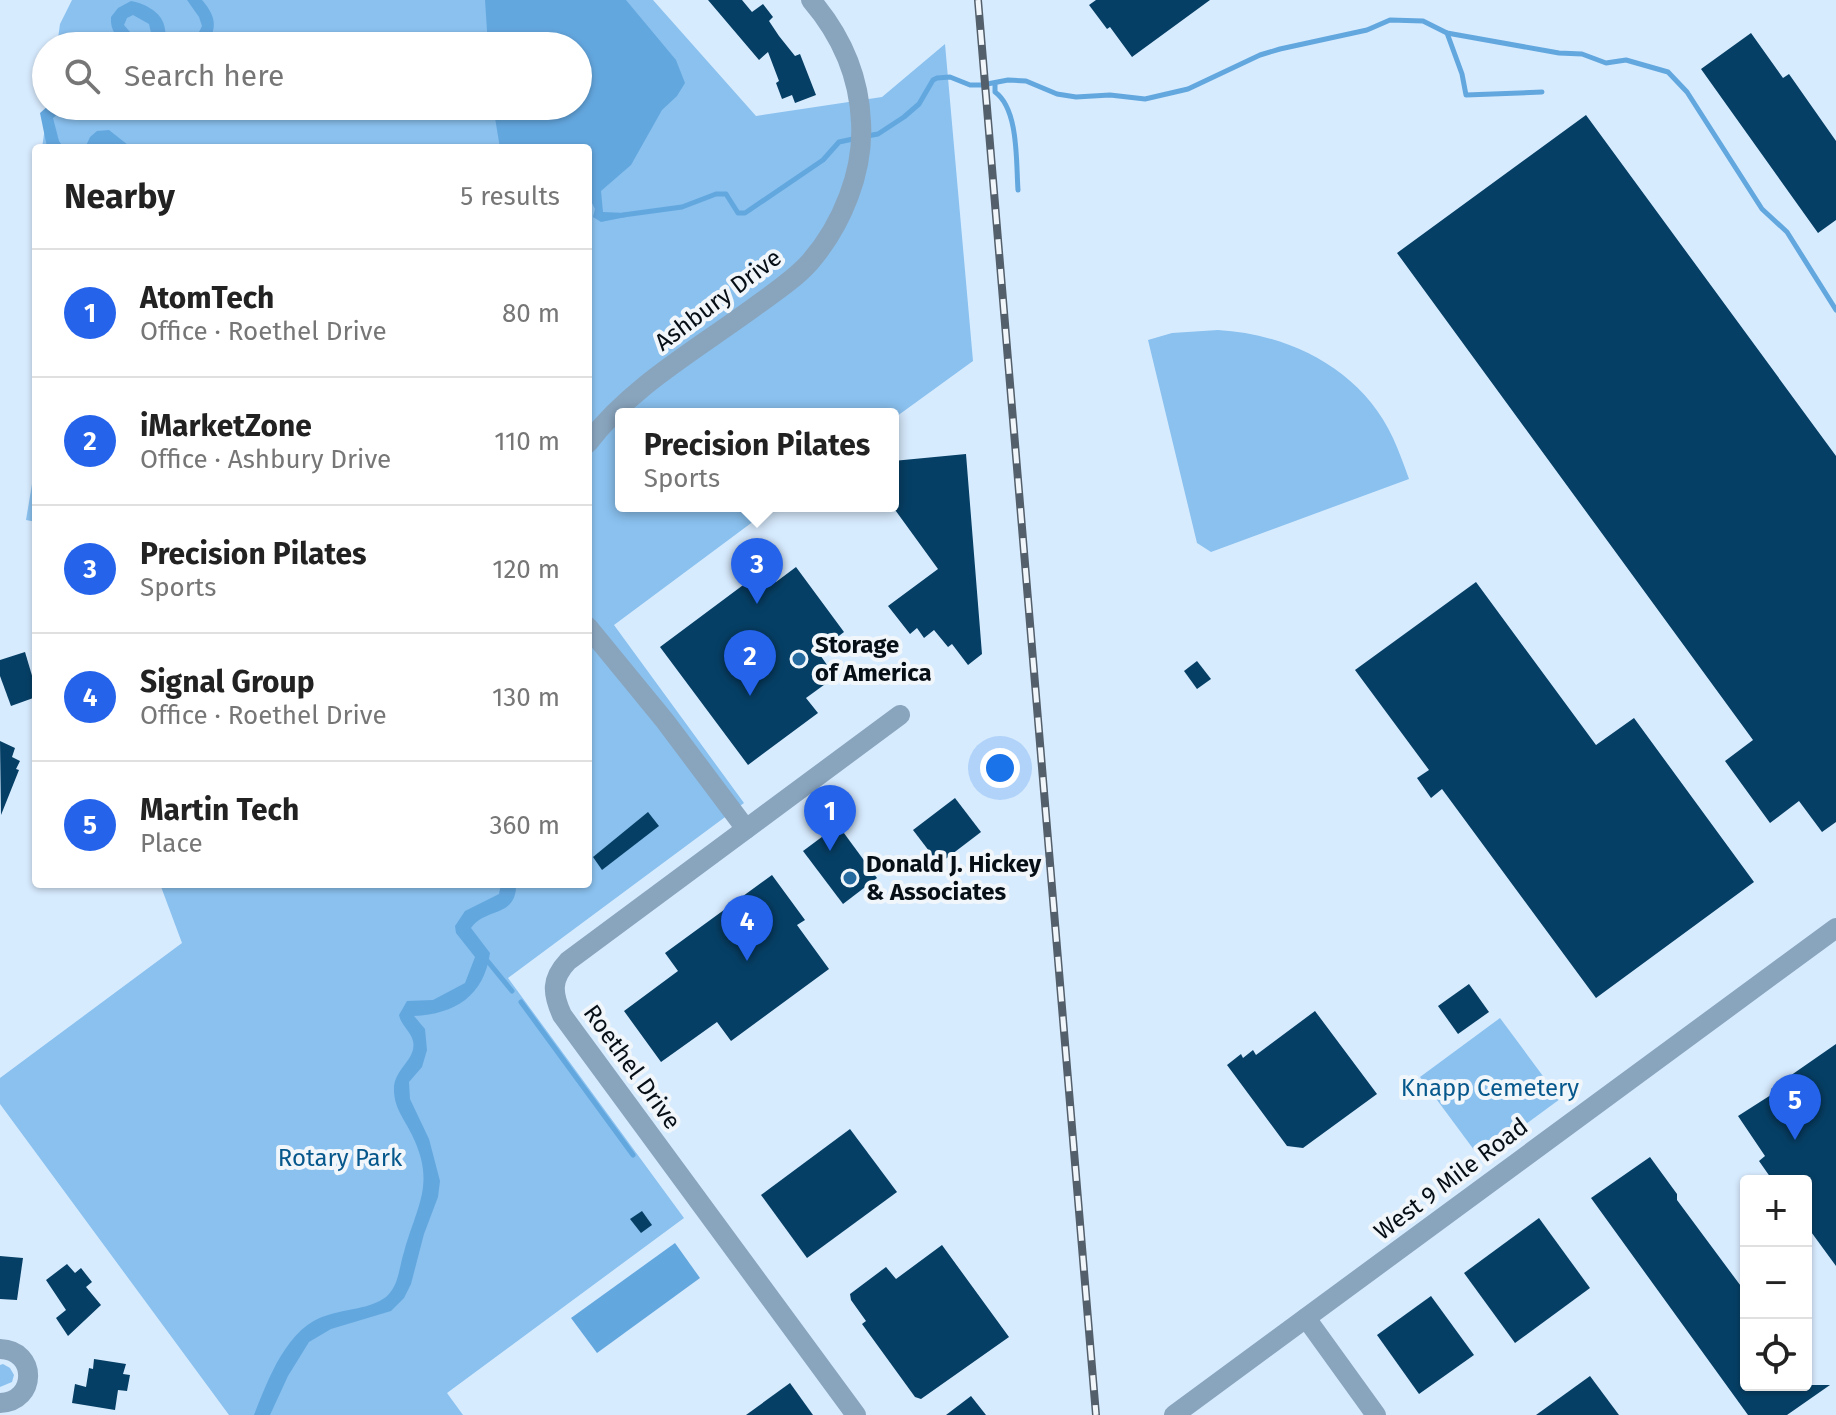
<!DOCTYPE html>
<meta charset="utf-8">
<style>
:root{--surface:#fff;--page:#f2f2f2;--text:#222;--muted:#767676;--line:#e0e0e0;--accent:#2563eb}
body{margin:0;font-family:"Fira Sans",sans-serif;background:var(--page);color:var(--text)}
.controls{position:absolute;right:24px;bottom:24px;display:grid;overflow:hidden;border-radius:8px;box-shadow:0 2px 6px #0004}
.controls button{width:72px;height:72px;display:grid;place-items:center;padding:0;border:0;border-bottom:2px solid var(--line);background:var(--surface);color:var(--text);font:40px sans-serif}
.you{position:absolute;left:1000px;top:768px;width:28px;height:28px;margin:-20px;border:6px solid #fff;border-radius:50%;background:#1a73e8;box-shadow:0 0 0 12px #1a73e833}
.badge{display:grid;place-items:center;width:52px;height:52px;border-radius:50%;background:var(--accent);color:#fff;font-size:26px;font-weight:700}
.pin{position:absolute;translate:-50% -66px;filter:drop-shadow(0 2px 4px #0008)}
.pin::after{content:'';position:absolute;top:42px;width:28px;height:24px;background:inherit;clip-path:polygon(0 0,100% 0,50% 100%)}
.popup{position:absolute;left:615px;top:408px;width:284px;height:104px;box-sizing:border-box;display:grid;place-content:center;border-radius:8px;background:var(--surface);filter:drop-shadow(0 2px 6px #0005);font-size:26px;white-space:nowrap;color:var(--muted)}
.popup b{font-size:30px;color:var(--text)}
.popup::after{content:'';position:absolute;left:50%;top:100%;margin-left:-16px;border:16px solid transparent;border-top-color:var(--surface)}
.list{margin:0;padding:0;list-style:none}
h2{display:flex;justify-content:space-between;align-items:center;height:104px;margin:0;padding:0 32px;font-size:34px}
h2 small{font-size:26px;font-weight:400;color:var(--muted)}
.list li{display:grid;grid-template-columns:52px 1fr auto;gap:24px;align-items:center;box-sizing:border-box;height:128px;padding:0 32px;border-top:2px solid var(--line)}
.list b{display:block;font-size:30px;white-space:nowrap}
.list p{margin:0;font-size:26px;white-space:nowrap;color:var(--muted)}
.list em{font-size:26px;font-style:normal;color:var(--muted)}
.icon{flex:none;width:44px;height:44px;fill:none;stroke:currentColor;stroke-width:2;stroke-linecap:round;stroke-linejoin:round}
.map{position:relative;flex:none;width:1836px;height:1415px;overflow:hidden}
.search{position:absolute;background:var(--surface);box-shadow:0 2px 6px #0004;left:32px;top:32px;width:560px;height:88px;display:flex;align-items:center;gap:20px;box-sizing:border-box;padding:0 28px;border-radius:44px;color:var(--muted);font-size:30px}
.panel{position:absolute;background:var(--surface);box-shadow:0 2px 6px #0004;left:32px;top:144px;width:560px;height:744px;border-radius:8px}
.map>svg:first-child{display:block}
.green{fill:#8ac1ef}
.water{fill:#63a7df}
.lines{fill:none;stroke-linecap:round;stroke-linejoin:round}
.stream{stroke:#63a7df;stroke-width:5}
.building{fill:#063f65}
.minor{stroke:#89a5be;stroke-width:20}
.rail-casing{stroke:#535f6b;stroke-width:8}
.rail{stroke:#f1f6fb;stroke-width:5;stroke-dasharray:15;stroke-linecap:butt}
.poi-dot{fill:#246a9e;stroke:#f1f6fb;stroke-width:3}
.labels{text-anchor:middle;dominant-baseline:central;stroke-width:8;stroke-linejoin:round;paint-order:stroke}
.street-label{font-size:24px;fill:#070f16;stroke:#f1f6fb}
.poi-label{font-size:24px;font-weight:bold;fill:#070f16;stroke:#f1f6fb;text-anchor:start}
.park-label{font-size:24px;fill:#06588c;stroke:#f1f6fb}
</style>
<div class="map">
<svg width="1836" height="1415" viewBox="0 0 1836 1415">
<rect width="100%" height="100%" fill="#d7ebfe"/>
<g class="green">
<polygon points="72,0 653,0 756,116 882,97 945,44 973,361 893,419 893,414 621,414 621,506 774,506 614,625 744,803 508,978 684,1218 447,1393 463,1415 229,1415 0,1104 0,1078 182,943 160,884 588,884 588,148 42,148 48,106 578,106 578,46 57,46 60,24"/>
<path d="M 1218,330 C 1290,334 1362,370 1393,438 C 1399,451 1404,465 1409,479 L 1211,552 L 1197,543 L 1148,340 L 1172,333 Z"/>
<polygon points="32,484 36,484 36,522 26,520"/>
<polygon points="1500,1018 1560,1099 1480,1158 1420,1077"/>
<polygon points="3,1364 10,1368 14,1375 12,1382 0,1387 0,1365"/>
</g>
<g class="water">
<path d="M 187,0 L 202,0 C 216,16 218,28 206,46 L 182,46 L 196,38 L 202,26 L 199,17 Z"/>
<polygon points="485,0 626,0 676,60 685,83 677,96 662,110 631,165 601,191 603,212 626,213 626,217 601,222 593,217 595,209 588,195 588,148 500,148 493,106 578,106 578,46 488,46"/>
<path d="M 131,1 C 143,3 159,11 163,22 C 167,32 164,39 172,46 L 154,46 L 149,24 L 133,15 L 127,18 L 124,25 L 142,46 L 126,46 C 117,37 110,31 111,17 L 118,8 Z"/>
<polygon points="48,106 68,106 53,118 59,141 64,148 47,147 40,113"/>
<polygon points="109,130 128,145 138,148 112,148 103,144 99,148 85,148 90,137 97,131"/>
<path d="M 501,884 L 516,884 C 517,918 485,907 471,928 L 490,953 C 484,996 455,1014 414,1016 L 425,1029 L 427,1050 L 422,1067 L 409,1082 L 410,1099 L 429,1139 L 440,1181 L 438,1197 L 424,1234 L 411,1284 L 404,1298 L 391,1311 L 331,1329 L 309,1342 L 288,1376 L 270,1415 L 254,1415 C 268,1380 287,1326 328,1315 C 346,1309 370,1309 386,1297 C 399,1286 399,1267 404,1252 C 417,1205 436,1184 412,1135 C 405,1120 394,1108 394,1090 C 393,1069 417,1060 413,1041 C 411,1032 401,1025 399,1015 L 407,1001 L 433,1000 L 465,983 L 475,957 L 456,933 L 455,926 L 465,911 L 499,894 Z"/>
<polygon points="675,1243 700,1278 597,1353 571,1318"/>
</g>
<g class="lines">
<g class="stream">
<polyline points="1447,33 1462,74 1466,95 1542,92"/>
<path d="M 995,84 L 995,92 C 1019,109 1016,163 1018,190"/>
<polyline points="867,136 878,134 904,117 919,104 933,80 937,78 950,77 970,85 982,85 1008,80 1026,81 1057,94 1076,97 1110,95 1145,99 1188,89 1260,55 1280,49 1367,30 1390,20 1423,21 1447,33 1559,53 1582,54 1606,63 1626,60 1668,72 1687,92 1762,209 1787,232 1836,310"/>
<polyline points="623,215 682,207 716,194 726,194 738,213 745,213 823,160 839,142 858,138"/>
<polyline points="485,958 512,991"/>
<polyline points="521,1002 633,1155"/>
</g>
</g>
<g class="building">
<polygon points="708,0 742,0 752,12 763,4 773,17 769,21 779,36 795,56 800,54 816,95 795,103 792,95 782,99 776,83 779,81 768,52 759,60"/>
<polygon points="1096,0 1210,0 1132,57 1110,27 1107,29 1089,5"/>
<polygon points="1751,33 1783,78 1789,74 1836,141 1836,220 1818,233 1701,69"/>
<polygon points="1586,115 1836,456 1836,822 1822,832 1799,801 1770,823 1725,761 1753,740 1397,253"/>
<polygon points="966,454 982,654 968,665 952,644 948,647 934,630 924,638 917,628 910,634 888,606 938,569 893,507 893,461"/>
<polygon points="796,567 844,632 818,652 832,672 824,677 828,682 806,698 818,713 748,765 660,647 766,568 776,582"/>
<polygon points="1476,582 1596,745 1634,718 1754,882 1596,998 1442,789 1431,798 1417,778 1429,770 1355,670"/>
<polygon points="25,652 36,689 36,697 11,706 0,676 0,660"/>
<polygon points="1197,661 1211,679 1197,689 1184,671"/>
<polygon points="0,741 15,748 12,757 20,761 16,769 19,770 1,815"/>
<polygon points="955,798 981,832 939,864 913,830"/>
<polygon points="648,812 659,826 602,870 593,857"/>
<polygon points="838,825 877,878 843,904 803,851"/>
<polygon points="772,875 805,920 797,925 829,969 731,1041 717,1022 661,1062 624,1011 678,971 665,953"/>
<polygon points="1469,984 1489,1012 1458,1034 1438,1006"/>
<polygon points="1315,1011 1377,1094 1303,1148 1287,1146 1227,1065 1241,1054 1243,1058 1253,1050 1256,1055"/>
<polygon points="1836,1044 1836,1266 1806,1225 1806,1181 1773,1181 1759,1161 1765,1156 1738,1116 1774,1093 1771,1089"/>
<polygon points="850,1129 897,1192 807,1258 761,1195"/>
<polygon points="1650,1157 1677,1194 1677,1200 1746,1293 1746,1385 1830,1385 1787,1415 1748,1415 1591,1198"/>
<polygon points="642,1211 652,1225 641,1233 630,1219"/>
<polygon points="1539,1218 1590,1288 1515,1343 1464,1273"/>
<polygon points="942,1245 1009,1337 921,1399 915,1397 862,1324 866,1321 851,1300 850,1294 886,1267 896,1279"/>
<polygon points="0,1256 23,1258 17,1300 0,1299"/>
<polygon points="67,1264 75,1273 81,1268 92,1282 86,1287 101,1305 68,1336 56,1318 66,1310 46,1280"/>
<polygon points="1431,1296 1474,1355 1419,1394 1377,1335"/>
<polygon points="94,1359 126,1364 123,1374 130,1375 127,1391 118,1390 115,1410 72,1403 75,1384 86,1387 89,1368 93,1369"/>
<polygon points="1590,1376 1619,1415 1536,1415"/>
<polygon points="790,1383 813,1415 746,1415"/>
<polygon points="971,1396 986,1415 946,1415"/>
</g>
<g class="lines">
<g class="minor">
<path d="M 588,443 C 630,387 697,349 753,308 C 772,294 794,280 810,262 C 842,225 864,171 861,122 C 859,75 841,35 811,0"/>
<polyline points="588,627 665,721 746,829"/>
<polyline points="1306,1318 1376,1415"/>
<path d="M 0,1349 C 38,1350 37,1402 0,1403"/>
<path d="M 856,1415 L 562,1015 C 552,993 551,979 568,961 L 900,715"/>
<polyline points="1174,1415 1836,928"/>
</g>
<defs>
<polyline id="rail" points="978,0 1096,1415"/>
</defs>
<use href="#rail" class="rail-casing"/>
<use href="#rail" class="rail"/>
</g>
<g class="poi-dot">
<circle cx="799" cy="659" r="8"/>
<circle cx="850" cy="878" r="8"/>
</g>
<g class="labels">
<g class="street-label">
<text transform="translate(718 300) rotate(-37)">Ashbury Drive</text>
<text transform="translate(632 1067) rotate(54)">Roethel Drive</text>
<text transform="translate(1451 1179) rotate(-37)">West 9 Mile Road</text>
</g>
<g class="poi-label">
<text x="815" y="645">Storage<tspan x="815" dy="28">of America</tspan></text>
<text x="866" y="864">Donald J. Hickey<tspan x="866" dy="28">&amp; Associates</tspan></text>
</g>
<g class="park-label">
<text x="1490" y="1088">Knapp Cemetery</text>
<text x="340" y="1158">Rotary Park</text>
</g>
</g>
</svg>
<div class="controls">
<button>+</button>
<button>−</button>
<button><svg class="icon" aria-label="locate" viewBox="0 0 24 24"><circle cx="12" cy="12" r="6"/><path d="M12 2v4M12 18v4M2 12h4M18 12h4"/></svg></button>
</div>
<div class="you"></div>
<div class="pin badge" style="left:830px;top:851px">1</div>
<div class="pin badge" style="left:750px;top:696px">2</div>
<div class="pin badge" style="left:757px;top:604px">3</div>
<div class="popup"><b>Precision Pilates</b>Sports</div>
<div class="pin badge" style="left:747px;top:961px">4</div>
<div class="pin badge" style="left:1795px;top:1140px">5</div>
<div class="search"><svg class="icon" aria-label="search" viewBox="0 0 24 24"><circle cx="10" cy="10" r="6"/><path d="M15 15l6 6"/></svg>Search here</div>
<section class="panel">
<h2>Nearby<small>5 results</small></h2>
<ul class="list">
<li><span class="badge">1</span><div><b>AtomTech</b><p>Office · Roethel Drive</p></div><em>80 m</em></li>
<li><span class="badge">2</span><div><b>iMarketZone</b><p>Office · Ashbury Drive</p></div><em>110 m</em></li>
<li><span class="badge">3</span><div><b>Precision Pilates</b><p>Sports</p></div><em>120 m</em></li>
<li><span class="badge">4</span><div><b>Signal Group</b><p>Office · Roethel Drive</p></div><em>130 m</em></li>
<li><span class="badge">5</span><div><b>Martin Tech</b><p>Place</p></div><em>360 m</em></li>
</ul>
</section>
</div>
